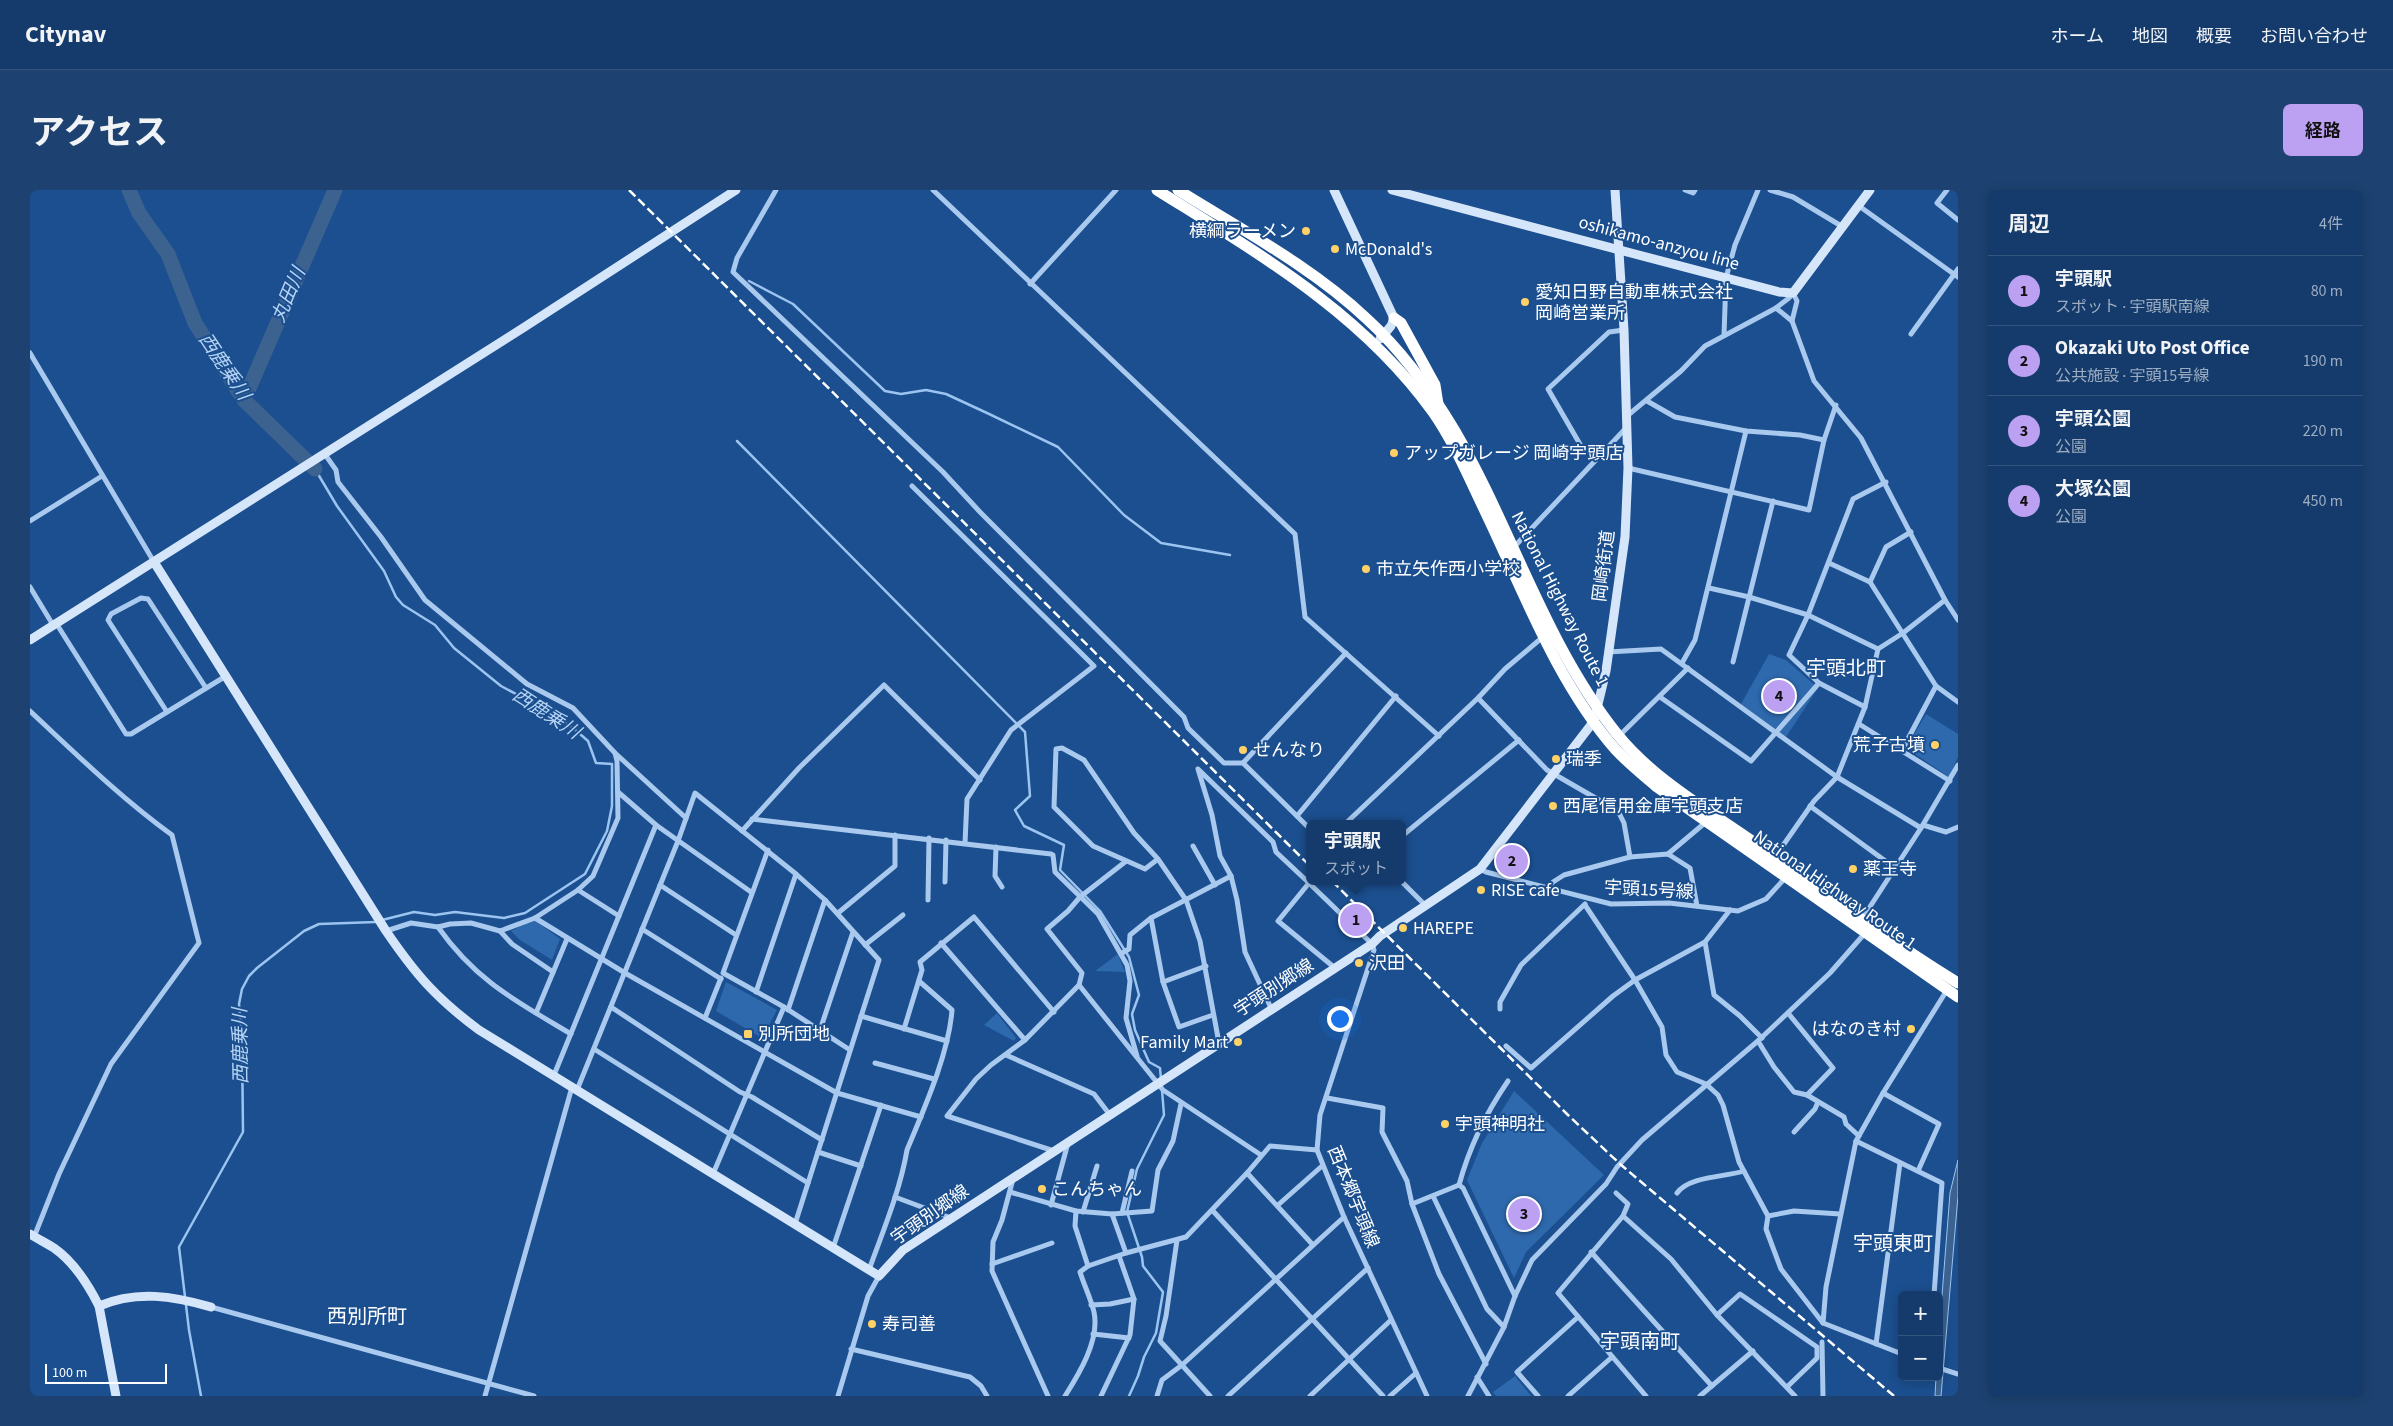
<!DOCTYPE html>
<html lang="ja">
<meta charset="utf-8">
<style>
:root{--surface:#143b6b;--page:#1d4271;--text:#f1f3f6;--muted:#9dadc1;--line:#33557e;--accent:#bca0f2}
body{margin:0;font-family:"Source Sans 3","Noto Sans JP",sans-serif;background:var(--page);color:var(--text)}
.controls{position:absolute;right:15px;bottom:15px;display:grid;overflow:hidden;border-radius:8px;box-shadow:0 2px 12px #0003}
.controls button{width:45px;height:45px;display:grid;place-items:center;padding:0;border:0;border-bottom:1px solid var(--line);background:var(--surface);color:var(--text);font:25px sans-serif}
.scale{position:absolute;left:15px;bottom:12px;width:122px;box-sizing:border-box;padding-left:5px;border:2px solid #fff;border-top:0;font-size:14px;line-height:18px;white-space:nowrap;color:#fff;-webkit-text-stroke:4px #1b4f8f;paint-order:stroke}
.you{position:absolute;left:1309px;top:828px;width:18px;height:18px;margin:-12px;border:4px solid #fff;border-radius:50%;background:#1a73e8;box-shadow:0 0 0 8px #1a73e833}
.badge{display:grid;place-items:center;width:32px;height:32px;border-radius:50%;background:var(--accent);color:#111;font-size:16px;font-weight:700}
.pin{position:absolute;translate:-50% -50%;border:2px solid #fff;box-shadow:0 1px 5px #0006}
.popup{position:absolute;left:1276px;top:630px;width:100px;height:65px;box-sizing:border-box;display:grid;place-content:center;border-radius:8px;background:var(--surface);filter:drop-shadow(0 1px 4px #0005);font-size:16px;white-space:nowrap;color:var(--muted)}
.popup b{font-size:19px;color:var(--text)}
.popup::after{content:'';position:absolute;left:50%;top:100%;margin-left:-10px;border:10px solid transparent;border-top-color:var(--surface)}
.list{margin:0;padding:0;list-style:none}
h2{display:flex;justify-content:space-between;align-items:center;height:65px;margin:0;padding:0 20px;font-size:21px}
h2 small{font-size:16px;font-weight:400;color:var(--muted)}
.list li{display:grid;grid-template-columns:32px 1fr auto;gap:15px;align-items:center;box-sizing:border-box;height:70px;padding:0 20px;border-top:1px solid var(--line)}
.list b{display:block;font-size:19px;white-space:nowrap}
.list p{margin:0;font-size:16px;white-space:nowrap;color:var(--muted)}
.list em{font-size:16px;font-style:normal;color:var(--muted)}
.map{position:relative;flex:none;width:1928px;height:1206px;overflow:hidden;border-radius:8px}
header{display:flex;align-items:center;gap:30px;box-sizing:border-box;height:70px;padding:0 25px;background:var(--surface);border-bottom:1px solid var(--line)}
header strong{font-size:24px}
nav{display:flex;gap:28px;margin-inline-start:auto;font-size:18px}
.intro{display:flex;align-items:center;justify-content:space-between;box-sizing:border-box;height:120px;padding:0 30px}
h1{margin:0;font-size:35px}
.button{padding:12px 22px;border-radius:8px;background:var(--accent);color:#111;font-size:18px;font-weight:700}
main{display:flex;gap:30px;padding:0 30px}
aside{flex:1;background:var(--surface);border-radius:8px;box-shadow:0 2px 12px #0003}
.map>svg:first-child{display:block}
.green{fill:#2e69ad}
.water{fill:#3c6290;stroke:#9cc4f0}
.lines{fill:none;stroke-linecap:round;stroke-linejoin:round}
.stream{stroke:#9cc4f0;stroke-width:2.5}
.river{stroke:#3c6290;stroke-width:15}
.street{stroke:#a9c9ee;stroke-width:5}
.secondary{stroke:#d6e6fa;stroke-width:9}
.highway{stroke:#fff;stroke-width:11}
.rail{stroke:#fff;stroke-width:2.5;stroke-dasharray:9 4;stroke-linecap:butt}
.poi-dot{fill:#ffd166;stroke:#1b4f8f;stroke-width:2}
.labels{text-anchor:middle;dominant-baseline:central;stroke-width:4;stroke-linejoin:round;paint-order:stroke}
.poi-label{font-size:18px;fill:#fff;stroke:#1b4f8f;text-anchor:start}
.street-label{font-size:18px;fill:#fff;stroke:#1b4f8f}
.water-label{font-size:19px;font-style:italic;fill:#b5d3f5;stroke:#1b4f8f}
.quarter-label{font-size:20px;fill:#fff;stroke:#1b4f8f}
</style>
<header>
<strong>Citynav</strong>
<nav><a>ホーム</a><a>地図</a><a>概要</a><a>お問い合わせ</a></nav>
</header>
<div class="intro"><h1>アクセス</h1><a class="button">経路</a></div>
<main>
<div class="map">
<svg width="1928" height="1206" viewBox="0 0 1928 1206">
<rect width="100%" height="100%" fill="#1b4f8f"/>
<g class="green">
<polygon points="1739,464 1756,470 1788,498 1756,547 1711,514"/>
<polygon points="1896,524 1928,544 1928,567 1919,587 1876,558"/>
<polygon points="503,729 530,749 522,770 490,750 481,741"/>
<polygon points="1088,764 1095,782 1065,781"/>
<polygon points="696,792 747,820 732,848 686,821"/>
<polygon points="967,823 986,848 984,851 954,835"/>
<polygon points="1484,901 1574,985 1496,1062 1484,1088 1437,990 1452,953"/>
<polygon points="1485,1186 1501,1206 1466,1206 1463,1202"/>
</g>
<polygon class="water" points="1928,970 1928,1006 1911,1206 1905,1206 1906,1187 1909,1187 1909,1144 1920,1003"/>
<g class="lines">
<g class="stream">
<polyline points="719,91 763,114 855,201 871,204 896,200 916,204 957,223 1028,257 1094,325 1131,353 1200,365"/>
<polyline points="707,251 995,542 1000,606 985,620 994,636 1034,655 1030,680 1070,721 1099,767 1109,805 1102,824 1105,840 1119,872 1130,878 1131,889"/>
<polyline points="285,279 307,316 354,381 366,407 373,415 405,435 424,458 471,496 514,519 543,538 558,551 566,573 582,574 582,616 577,641 555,684 495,723 474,728 425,722 405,725 384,722 352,730"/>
<polyline points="171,1206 159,1140 149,1057 213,942 212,850 209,814 212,799 219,786 227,778 274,741 289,734 346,732"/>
<polyline points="1099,1206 1108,1186 1114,1167 1126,1143 1133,1102 1113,1076 1112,1067 1097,1022 1107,979 1134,925 1132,900"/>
</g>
<g class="river">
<polyline points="99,0 109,23 138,64 165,133 214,210 285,279"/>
<polyline points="214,210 305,0"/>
</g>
<g class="street">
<polyline points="746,0 707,68 703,82 913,282 950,322 1154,527 1158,538 1194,573 1213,573 1280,639"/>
<polyline points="903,0 1265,344 1275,427 1409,546"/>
<polyline points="1655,0 1663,3 1665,0"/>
<polyline points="1740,0 1763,7 1813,37"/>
<polyline points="1917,0 1907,13 1928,30"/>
<polyline points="1829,16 1928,87"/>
<polyline points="1000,94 1086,0"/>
<polyline points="1746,118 1762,131 1784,191 1831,248 1915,410 1928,430"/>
<polyline points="1762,131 1767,111 1763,103"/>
<polyline points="1881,144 1928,79"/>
<polyline points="1694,145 1696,88 1705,55 1728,0"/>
<polyline points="0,163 124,372"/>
<polyline points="1617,211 1645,227 1716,241 1770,245 1794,250"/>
<polyline points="1597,226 1651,181 1675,156 1746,118 1759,108 1763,103"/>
<polyline points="294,263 306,280 308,292 351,347 395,410 497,494 543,518 585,563 656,628"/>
<polyline points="1567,267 1551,256 1518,199 1579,142 1594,140"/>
<polyline points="1598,278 1779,320 1794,250 1806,215"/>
<polyline points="882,296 1064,476 981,540 937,609 935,653"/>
<polyline points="0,331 72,286"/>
<polyline points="1484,357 1596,238"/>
<polyline points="1799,373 1840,392 1906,496 1928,512"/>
<polyline points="1840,392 1856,357 1881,342"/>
<polyline points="0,397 23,435"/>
<polyline points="1679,398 1719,407 1778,425 1848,459"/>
<polyline points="26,433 96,544 101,544 196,486"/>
<polyline points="1578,462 1631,459 1807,587 1891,638"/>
<polyline points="1703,472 1743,311"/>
<polyline points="1652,473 1665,450 1716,241"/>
<polyline points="1789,493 1759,465 1778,425 1823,309 1856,292"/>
<polyline points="1630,507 1721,571 1789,493 1835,517"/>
<polyline points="1448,508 1517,580 1588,621 1594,633 1600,667"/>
<path d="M 0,521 C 46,564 91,608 142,645 L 169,753 L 81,874 L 29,984 L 4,1047"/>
<polyline points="137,522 78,430 81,424 111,408 118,409 176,498"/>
<polyline points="1829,534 1920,591"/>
<polyline points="1589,546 1658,478"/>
<polyline points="1872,560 1906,496"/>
<polyline points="1213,573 1316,463"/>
<polyline points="588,602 626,635 721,702"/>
<polyline points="1780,616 1865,678"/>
<polyline points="1267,626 1366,506"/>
<polyline points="722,629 1021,664 1023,665 1025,682 1068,724 1097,775 1100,791 1096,828 1107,866"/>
<polyline points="1315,634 1448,508 1475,479 1514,446"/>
<polyline points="1893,635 1916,642 1928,637"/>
<polyline points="712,641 769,578 854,495 950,590"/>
<polyline points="1372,646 1489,550"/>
<polyline points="1163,656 1185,695"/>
<polyline points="966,657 965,686 972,697"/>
<polyline points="738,660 693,783 754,817 820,860"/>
<polyline points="1638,664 1676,632"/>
<polyline points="1745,667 1784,611 1807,587 1835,517 1848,459 1873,443 1915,410"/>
<polyline points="1128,669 1115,679 1063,656 1024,617 1026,559 1032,558 1054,570 1104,643 1128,669 1156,710 1170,751 1189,853"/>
<polyline points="1450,679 1456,682 1581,714 1639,713 1708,721 1736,709 1756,687"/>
<polyline points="1201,686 1190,666 1182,625 1168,579 1243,652 1246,662 1279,693"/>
<polyline points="1371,691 1396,716"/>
<polyline points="915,692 916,650"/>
<polyline points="630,695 706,745"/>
<polyline points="1518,698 1523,692 1534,685 1600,667 1638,664 1660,678 1667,716"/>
<polyline points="548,700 589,726"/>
<polyline points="898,710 899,648"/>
<polyline points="1555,715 1605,790 1632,837 1636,865 1647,882 1676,894 1688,905 1693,915 1709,972 1738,1026 1736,1039 1751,1079 1793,1133 1872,1164"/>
<polyline points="808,723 865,676 865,645"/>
<polyline points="505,728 595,783 807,903 891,927"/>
<polyline points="1121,728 1133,792 1149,837 1183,825"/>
<polyline points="1832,729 1891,638 1928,575"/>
<path d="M 408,737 C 446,791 486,811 541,844"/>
<polyline points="612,739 691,789"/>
<polyline points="356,741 381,733 408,737 420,734 441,733 470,741 505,728 548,700 563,686 588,628 587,571 585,563"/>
<polyline points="470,741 482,754 523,782"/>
<polyline points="1675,752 1684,805 1710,826 1732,848"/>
<polyline points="911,753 995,850"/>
<polyline points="835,755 873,725"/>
<polyline points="1092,763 1099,759 1100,745 1121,728 1201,686 1207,710 1215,762 1241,818"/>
<polyline points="1305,778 1248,731 1279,693 1342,754 1344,760 1290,925 1287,960 1314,1027 1397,1206"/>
<polyline points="1133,792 1176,776"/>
<polyline points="1049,795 1133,900 1231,965"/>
<polyline points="726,802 766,684"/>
<polyline points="581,817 710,902 722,907 792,950"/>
<polyline points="1470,819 1470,812 1491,775 1555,714"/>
<polyline points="758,820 795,710"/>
<polyline points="506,823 537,749"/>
<polyline points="1758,823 1803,878 1777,905"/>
<polyline points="831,826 917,851"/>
<polyline points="675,828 691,788"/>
<polyline points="874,839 892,780 890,772 944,727 1024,822"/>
<polyline points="790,840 823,742"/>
<polyline points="1728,851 1744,877 1764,902 1777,905 1814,927 1816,934 1829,946"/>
<polyline points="1476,856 1501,878 1583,806 1605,790 1675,752 1700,720"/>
<polyline points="564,859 778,993"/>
<polyline points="976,865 1064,904 1080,925"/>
<polyline points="845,873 904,889"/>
<polyline points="524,885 626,635"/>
<polyline points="547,900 648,651 665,603 766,684 795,710 849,770 765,1034"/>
<polyline points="1853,903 1909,934 1888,981"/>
<polyline points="1297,908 1353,918 1352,942 1377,991 1382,1014 1409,1084 1456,1174"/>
<polyline points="1764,942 1785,919 1788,912"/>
<polyline points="1826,951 1912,993 1904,1105"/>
<polyline points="1024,961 917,926 946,889 961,875 995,850 1049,795 1052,783 1017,739 1038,721 1050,707 1095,672"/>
<polyline points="788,962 831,976"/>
<polyline points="1217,983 1283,1055"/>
<polyline points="683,984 754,817"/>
<polyline points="983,989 972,1030 963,1052 962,1081 1018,1206"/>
<polyline points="1429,995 1433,998 1485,1106"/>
<path d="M 1429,995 C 1439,958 1456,923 1478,891"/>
<polyline points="980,1002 1046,1021 1082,1024 1122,1021 1128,980 1143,951 1151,914"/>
<polyline points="1586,1003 1598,1014 1593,1026"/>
<path d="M 1647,1003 C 1659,986 1696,987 1714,981"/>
<polyline points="1403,1006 1457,1119 1474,1137"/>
<polyline points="865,1007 921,1028"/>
<polyline points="1382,1014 1429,995"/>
<polyline points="1021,1015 1038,953"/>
<polyline points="1248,1015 1292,976"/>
<polyline points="1046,1021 1045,1036 1058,1076"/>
<polyline points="1183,1021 1353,1206"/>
<polyline points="1053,1022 1067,976"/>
<polyline points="1092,1023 1102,981"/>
<polyline points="1082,1024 1096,1063"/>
<polyline points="1738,1026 1764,1021 1810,1024"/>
<polyline points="1147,1050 1136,1126 1130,1151 1180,1206"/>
<polyline points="803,1058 851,915"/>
<polyline points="1561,1062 1682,1196"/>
<polyline points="962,1074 1022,1053"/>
<path d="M 839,1080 C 853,1041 870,1001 877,960 C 894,919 919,863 922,820 L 889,791"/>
<polyline points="1061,1115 1080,1114 1104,1109"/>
<polyline points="181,1117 504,1206"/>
<polyline points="1687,1125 1710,1104 1787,1157 1787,1168 1757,1197"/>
<polyline points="1793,1133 1796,1097 1826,951 1853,903 1917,800"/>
<polyline points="1063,1144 1099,1148"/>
<polyline points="1792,1152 1793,1206"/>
<polyline points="1846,1154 1870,973"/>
<polyline points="821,1159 940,1187 951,1196 957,1206"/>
<polyline points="1909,1178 1928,1184"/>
<polyline points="1447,1187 1459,1206"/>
<polyline points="455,1206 542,897"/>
<polyline points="808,1206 838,1106 849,1086"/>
<path d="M 1035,1206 C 1049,1184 1070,1150 1064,1122 C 1061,1109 1054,1095 1050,1082 L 1058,1076 L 1096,1063 L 1156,1047 L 1217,983 L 1240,956 L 1287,960"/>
<polyline points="1071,1206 1100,1145 1104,1109 1089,1066"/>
<polyline points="1127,1206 1132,1190 1152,1175 1314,1027"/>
<polyline points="1198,1206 1338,1078"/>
<polyline points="1280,1206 1361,1130"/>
<polyline points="1360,1206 1386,1183"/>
<polyline points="1438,1206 1474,1137 1485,1106 1502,1070 1576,994 1587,977 1612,950 1729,850 1800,783 1836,742"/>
<polyline points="1508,1206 1487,1182 1548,1127"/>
<polyline points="1538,1206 1582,1167"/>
<polyline points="1616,1206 1528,1103 1593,1026 1641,1069 1687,1125 1765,1206"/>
<polyline points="1670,1206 1723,1161"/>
</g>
<g class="secondary">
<polyline points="1304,0 1364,128 1361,136 1350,149"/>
<polyline points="1362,0 1749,102 1763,103 1840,0"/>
<path d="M 124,372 L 356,741 C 386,785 406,808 449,840 L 849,1086 L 873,1060 L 1342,754 L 1350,746 L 1450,679 L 1564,531 L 1576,481 L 1595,347 L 1598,278 L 1594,140 L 1585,0"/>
<polyline points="0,450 493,138 706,0"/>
<path d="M 0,1044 C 8,1049 16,1053 24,1058 C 44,1072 58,1094 69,1116 L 86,1206"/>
<path d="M 69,1116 C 107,1100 143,1106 181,1117"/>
</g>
<g class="highway">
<path d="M 1127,0 C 1229,64 1331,122 1403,222 C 1424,252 1439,288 1455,321 C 1493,400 1527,493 1586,560 C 1598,573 1613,585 1627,597 L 1928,807"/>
<path d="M 1148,0 C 1212,40 1282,77 1337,129 C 1372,161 1401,201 1425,241 C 1482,339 1515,454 1587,544 C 1623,589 1678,620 1725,653 C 1792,701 1858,750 1928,793"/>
<polyline points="1364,128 1371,133 1405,195 1408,214"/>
</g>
<g class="rail">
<polyline points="599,0 1280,676"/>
<polyline points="1302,691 1538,925 1590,974 1864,1206"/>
</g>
</g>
<g class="poi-dot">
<circle cx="1276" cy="41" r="5"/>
<circle cx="1305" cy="59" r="5"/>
<circle cx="1495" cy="112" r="5"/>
<circle cx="1364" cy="263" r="5"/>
<circle cx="1336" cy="379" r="5"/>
<circle cx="1905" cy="555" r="5"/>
<circle cx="1213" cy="560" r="5"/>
<circle cx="1526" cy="569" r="5"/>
<circle cx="1523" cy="616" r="5"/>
<circle cx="1823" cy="679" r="5"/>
<circle cx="1451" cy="700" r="5"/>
<circle cx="1373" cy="738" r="5"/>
<circle cx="1329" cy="773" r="5"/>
<circle cx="1881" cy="839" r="5"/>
<rect x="713" y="839" width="10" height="10" rx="2.5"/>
<circle cx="1208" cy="852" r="5"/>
<circle cx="1415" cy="934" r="5"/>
<circle cx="1012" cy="999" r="5"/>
<circle cx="842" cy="1134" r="5"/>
</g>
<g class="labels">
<g class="poi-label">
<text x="1266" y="41" text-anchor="end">横綱ラーメン</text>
<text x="1315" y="59">McDonald's</text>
<text x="1505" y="102">愛知日野自動車株式会社<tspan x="1505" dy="21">岡崎営業所</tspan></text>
<text x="1374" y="263">アップガレージ 岡崎宇頭店</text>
<text x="1346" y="379">市立矢作西小学校</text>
<text x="1895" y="555" text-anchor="end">荒子古墳</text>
<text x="1223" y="560">せんなり</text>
<text x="1536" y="569">瑞季</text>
<text x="1533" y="616">西尾信用金庫宇頭支店</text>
<text x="1833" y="679">薬王寺</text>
<text x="1461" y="700">RISE cafe</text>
<text x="1383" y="738">HAREPE</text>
<text x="1339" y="773">沢田</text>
<text x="1871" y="839" text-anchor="end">はなのき村</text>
<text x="728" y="844">別所団地</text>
<text x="1198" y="852" text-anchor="end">Family Mart</text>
<text x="1425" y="934">宇頭神明社</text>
<text x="1022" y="999">こんちゃん</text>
<text x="852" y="1134">寿司善</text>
</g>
<g class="street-label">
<text transform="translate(1629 53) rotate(15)">oshikamo-anzyou line</text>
<text transform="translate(1574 376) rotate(-83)">岡崎街道</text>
<text transform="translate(1530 409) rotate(63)">National Highway Route 1</text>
<text transform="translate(1619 700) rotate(3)">宇頭15号線</text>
<text transform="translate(1805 700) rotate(35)">National Highway Route 1</text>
<text transform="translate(1244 798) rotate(-33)">宇頭別郷線</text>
<text transform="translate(1323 1007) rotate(68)">西本郷宇頭線</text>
<text transform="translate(900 1025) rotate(-35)">宇頭別郷線</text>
</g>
<g class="water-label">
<text transform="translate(259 105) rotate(-67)">丸田川</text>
<text transform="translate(194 177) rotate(56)">西鹿乗川</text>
<text transform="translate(516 524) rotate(33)">西鹿乗川</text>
<text transform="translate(211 856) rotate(-91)">西鹿乗川</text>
</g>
<g class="quarter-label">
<text x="1816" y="479">宇頭北町</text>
<text x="1863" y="1054">宇頭東町</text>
<text x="337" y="1127">西別所町</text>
<text x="1610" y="1152">宇頭南町</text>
</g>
</g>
</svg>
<div class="controls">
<button>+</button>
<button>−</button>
</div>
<div class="scale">100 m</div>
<div class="you"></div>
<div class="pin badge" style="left:1326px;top:730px">1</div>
<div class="popup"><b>宇頭駅</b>スポット</div>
<div class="pin badge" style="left:1482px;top:671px">2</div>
<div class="pin badge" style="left:1494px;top:1024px">3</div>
<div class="pin badge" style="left:1749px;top:506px">4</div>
</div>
<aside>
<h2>周辺<small>4件</small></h2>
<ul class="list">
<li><span class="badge">1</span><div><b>宇頭駅</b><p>スポット · 宇頭駅南線</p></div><em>80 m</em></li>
<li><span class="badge">2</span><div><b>Okazaki Uto Post Office</b><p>公共施設 · 宇頭15号線</p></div><em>190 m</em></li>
<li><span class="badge">3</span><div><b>宇頭公園</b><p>公園</p></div><em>220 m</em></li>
<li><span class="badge">4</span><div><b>大塚公園</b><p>公園</p></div><em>450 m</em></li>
</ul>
</aside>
</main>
